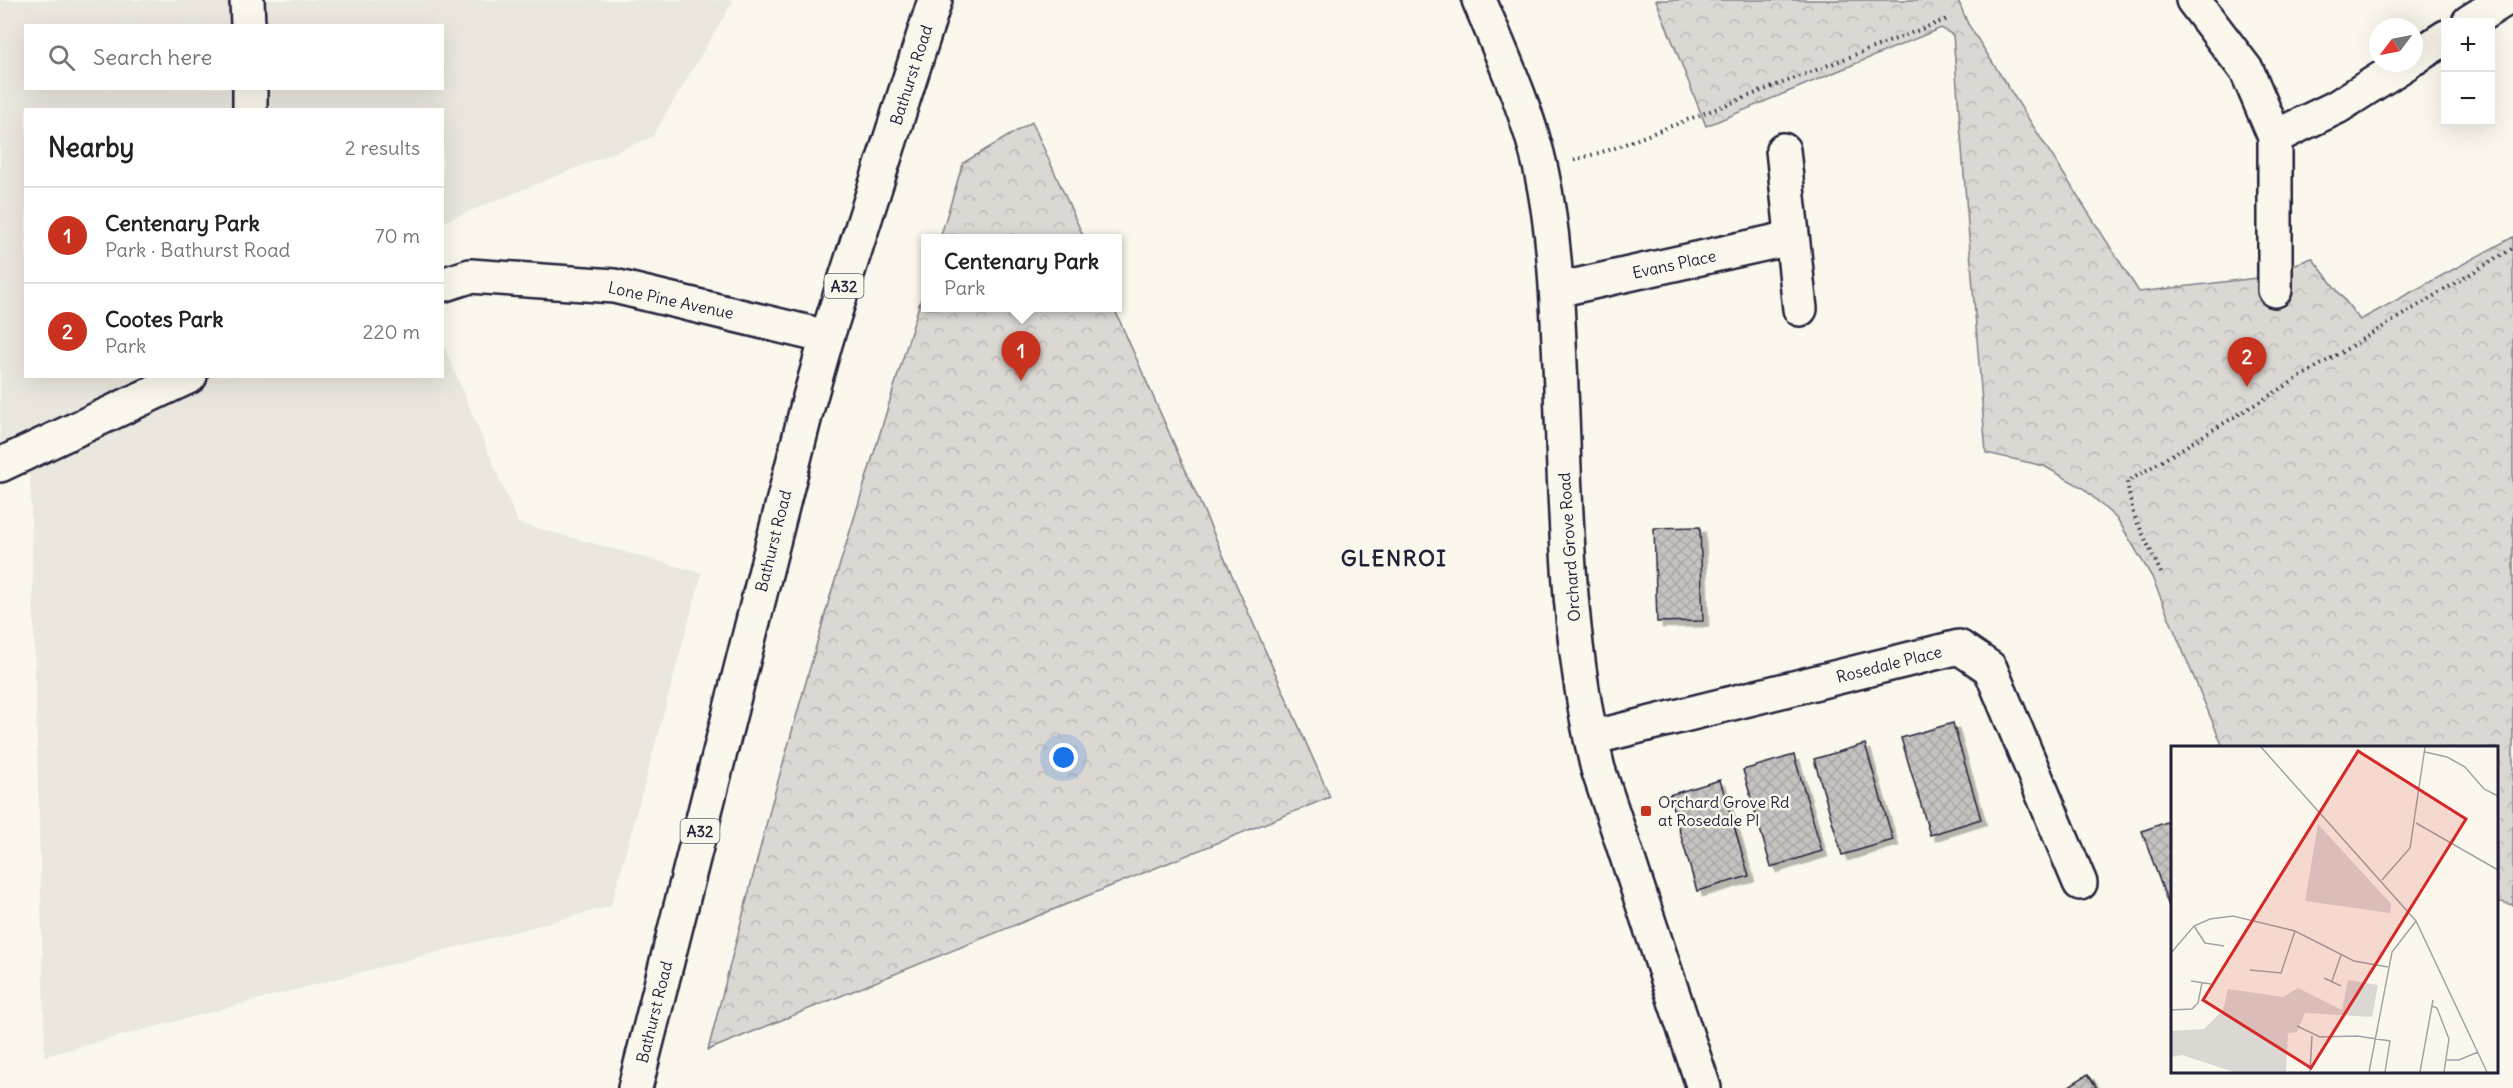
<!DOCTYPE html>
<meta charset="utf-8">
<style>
:root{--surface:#fff;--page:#f2f2f2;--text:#222;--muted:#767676;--line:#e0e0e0;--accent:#c8321e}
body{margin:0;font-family:Delius,sans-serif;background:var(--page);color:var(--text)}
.controls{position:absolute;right:18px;top:18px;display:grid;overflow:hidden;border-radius:0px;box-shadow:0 6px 24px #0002}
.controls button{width:54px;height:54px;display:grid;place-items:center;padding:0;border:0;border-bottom:2px solid var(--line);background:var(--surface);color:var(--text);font:30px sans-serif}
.compass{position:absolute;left:2369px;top:18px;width:54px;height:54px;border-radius:50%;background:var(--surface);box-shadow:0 6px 24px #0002;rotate:238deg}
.you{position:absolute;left:1064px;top:758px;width:21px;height:21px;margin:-15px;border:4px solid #fff;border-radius:50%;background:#1a73e8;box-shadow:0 0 0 9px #1a73e833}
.badge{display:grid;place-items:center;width:39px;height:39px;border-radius:50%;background:var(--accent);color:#fff;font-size:20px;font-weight:700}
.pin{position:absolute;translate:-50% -50px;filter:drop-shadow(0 2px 3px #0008)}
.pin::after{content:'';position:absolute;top:32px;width:21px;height:18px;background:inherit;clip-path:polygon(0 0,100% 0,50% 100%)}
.popup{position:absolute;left:921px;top:234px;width:201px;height:78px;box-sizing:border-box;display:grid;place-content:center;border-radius:0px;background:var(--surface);filter:drop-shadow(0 2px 4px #0005);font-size:20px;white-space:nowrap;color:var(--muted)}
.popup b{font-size:22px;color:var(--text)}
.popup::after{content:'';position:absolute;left:50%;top:100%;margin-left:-12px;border:12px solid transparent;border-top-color:var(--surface)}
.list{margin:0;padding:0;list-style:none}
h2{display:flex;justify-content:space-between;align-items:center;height:78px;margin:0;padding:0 24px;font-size:26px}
h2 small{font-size:20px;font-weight:400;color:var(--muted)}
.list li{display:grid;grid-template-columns:39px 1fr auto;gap:18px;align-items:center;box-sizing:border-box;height:96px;padding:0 24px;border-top:2px solid var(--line)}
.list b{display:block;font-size:22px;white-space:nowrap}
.list p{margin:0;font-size:20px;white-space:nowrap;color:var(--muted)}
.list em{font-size:20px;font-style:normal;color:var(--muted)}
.icon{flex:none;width:33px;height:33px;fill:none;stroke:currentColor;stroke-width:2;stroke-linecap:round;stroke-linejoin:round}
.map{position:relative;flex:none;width:2513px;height:1088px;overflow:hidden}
.search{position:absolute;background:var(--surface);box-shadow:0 6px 24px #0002;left:24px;top:24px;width:420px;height:66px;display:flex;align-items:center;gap:15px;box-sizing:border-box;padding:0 21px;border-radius:0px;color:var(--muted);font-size:22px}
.panel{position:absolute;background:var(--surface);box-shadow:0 6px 24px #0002;left:24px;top:108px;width:420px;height:270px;border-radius:0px}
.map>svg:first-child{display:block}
.built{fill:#ebe7df;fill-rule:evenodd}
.park{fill:url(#park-crowns);stroke:#7e7d87;stroke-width:1.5}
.building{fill:url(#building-cross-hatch);stroke:#22223b;stroke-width:1.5;filter:url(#shadow)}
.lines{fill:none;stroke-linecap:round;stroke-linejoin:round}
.minor-casing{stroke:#22223b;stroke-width:38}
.highway-casing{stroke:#22223b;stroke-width:38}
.path{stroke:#22223b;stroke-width:4;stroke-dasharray:1.5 4.5;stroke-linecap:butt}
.minor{stroke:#fbf7ec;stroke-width:33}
.highway{stroke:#fbf7ec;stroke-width:33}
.poi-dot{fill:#c8321e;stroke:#fbf7ec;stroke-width:2}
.labels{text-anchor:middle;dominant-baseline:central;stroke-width:5;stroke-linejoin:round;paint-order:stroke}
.shield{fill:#fbf7ec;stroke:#636270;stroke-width:1.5}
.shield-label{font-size:15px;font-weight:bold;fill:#22223b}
.street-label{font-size:16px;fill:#22223b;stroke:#fbf7ec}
.poi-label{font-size:16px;fill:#22223b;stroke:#fbf7ec;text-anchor:start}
.district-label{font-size:22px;font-weight:bold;letter-spacing:1.5px;fill:#22223b;stroke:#fbf7ec}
.inset-road{fill:none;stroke:#a4a2a5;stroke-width:1.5}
.view{fill:#d62828;fill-opacity:0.15;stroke:#d62828;stroke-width:3}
.inset-edge{fill:none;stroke:#22223b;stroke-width:3}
</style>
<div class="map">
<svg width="2513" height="1088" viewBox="0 0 2513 1088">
<defs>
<pattern id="park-crowns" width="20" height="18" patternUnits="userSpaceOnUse" patternTransform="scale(1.5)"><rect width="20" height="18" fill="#dbd8d3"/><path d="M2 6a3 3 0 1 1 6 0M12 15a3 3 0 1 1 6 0" fill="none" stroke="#bcb9b6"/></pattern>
<pattern id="building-cross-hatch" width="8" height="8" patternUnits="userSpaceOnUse" patternTransform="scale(1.5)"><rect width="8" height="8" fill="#c6c2c0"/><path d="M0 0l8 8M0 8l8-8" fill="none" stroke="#aaa6a6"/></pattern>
<filter id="shadow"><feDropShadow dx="5.5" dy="5.5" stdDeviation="0" flood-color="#0004"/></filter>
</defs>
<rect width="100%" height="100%" fill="#fbf7ec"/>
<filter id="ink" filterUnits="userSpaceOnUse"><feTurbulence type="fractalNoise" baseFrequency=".0167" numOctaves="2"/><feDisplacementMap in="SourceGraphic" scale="12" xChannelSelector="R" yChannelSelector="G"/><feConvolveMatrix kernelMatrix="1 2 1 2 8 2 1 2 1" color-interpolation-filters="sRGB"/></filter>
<g filter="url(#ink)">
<path class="built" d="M 0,0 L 734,0 L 652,137 L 443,222 L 442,110 L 26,110 L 26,376 L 442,376 L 443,344 L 518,523 L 702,573 L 611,906 L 45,1056 L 30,477 L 0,461 ZM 26,26 L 442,26 L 442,88 L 26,88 Z"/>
<g class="park">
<polygon points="1656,0 1958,0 1968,24 2139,292 2257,278 2312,258 2360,320 2513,237 2513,905 2497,901 2496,748 2223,747 2152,577 2118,520 2083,488 2044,466 1986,453 1953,35 1941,28 1706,126"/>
<polygon points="1032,122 1084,238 940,238 963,163"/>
<polygon points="925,286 925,308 1114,308 1330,797 708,1050 771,806 829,600"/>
</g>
<g class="building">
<polygon points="1700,527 1703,621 1657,622 1654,528"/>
<polygon points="1953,723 1981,819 1930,835 1901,738"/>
<polygon points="1865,744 1893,840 1842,855 1814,759"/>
<polygon points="1794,755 1822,851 1771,867 1743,770"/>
<polygon points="1720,780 1749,876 1697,891 1669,795"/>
<polygon points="2172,820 2172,915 2142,831"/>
<polygon points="2088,1074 2097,1088 2066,1088"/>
</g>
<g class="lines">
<defs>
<g id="minor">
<polyline points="247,0 248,26"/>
<path d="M 1479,0 C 1502,55 1528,111 1541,170 C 1555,234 1557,299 1560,364 C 1566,499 1565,636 1598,769 L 1704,1088"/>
<polyline points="2193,0 2247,71 2275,137 2275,290"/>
<polyline points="2469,22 2504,0"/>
<polyline points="2414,58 2446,37"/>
<polyline points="250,88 250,110"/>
<polyline points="2275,137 2337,107 2406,63"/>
<polyline points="1783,150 1800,309"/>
<polyline points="442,285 470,276 614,286 827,337"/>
<polyline points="1557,290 1791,238"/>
<polyline points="0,465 190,376"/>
<polyline points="1591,738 1959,647 1990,668 2080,883"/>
</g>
<polyline id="highway" points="635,1088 808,404 827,337 935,0"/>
</defs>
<use href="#minor" class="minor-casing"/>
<use href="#highway" class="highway-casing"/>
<g class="path">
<polyline points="1574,160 1612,149 1950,18"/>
<polyline points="2161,573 2133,513 2127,482 2513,248"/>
</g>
<use href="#minor" class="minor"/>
<use href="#highway" class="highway"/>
</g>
</g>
<rect class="poi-dot" x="1640" y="805" width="12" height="12" rx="3"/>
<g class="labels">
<g class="shield">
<rect x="824.5" y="274" width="39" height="24" rx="4.5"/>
<rect x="680.5" y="819" width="39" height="24" rx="4.5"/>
</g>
<g class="shield-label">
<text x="844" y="286">A32</text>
<text x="700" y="831">A32</text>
</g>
<g class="street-label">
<text transform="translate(911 75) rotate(-72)">Bathurst Road</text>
<text transform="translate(1674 264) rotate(-12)">Evans Place</text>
<text transform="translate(671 300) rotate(12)">Lone Pine Avenue</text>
<text transform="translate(773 541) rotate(-76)">Bathurst Road</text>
<text transform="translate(1569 547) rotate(-94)">Orchard Grove Road</text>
<text transform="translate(1889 664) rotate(-14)">Rosedale Place</text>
<text transform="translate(654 1012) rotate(-76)">Bathurst Road</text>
</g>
<g class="poi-label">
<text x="1658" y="802">Orchard Grove Rd<tspan x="1658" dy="18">at Rosedale Pl</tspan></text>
</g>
<g class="district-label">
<text x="1394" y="558">GLENROI</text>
</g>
</g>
<g transform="translate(2171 746)">
<rect width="327" height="327" fill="#fbf7ec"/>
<path d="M 147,78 L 220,158 L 219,167 L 134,155 ZM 177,234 L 207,239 L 201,271 L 134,267 L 126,286 L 117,287 L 115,326 L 63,326 L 11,309 L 0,311 L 0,285 L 33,283 L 52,264 L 57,243 L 112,251 L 127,242 L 171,264 Z" fill="#dbd8d3"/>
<path class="inset-road" d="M 90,1 L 245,175 L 316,326M 254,6 L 276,11 L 294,21 L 313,43 L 327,50M 245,77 L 327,124M 211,134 L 239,102 L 254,1M 23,180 L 34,197 L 53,200M 0,207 L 23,180 L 39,173 L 62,170 L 124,185 L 183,215 L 217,221M 79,224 L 110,227 L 124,185M 153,232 L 170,240M 20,235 L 40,238M 161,235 L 170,209M 261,260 L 266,262 L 278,293 L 273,326M 0,264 L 21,263 L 27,257 L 31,237M 126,280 L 149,291 L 186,290 L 219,295 L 214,326M 276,314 L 288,314 L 307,306M 139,326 L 141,290M 198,326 L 221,206 L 245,175M 249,326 L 262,254"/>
<path class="view" d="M 187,5 L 295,73 L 140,322 L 32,254 Z"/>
<rect width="327" height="327" class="inset-edge"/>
</g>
</svg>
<div class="controls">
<button>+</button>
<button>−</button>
</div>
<svg class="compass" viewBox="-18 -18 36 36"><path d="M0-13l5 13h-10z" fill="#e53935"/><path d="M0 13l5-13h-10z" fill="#767676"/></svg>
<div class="you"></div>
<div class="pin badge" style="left:1021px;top:381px">1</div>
<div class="popup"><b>Centenary Park</b>Park</div>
<div class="pin badge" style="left:2247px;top:387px">2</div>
<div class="search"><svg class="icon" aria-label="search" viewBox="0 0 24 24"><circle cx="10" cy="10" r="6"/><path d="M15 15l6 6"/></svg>Search here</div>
<section class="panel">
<h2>Nearby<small>2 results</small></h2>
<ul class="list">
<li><span class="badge">1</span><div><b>Centenary Park</b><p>Park · Bathurst Road</p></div><em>70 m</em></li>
<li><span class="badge">2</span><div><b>Cootes Park</b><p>Park</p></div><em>220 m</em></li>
</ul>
</section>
</div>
